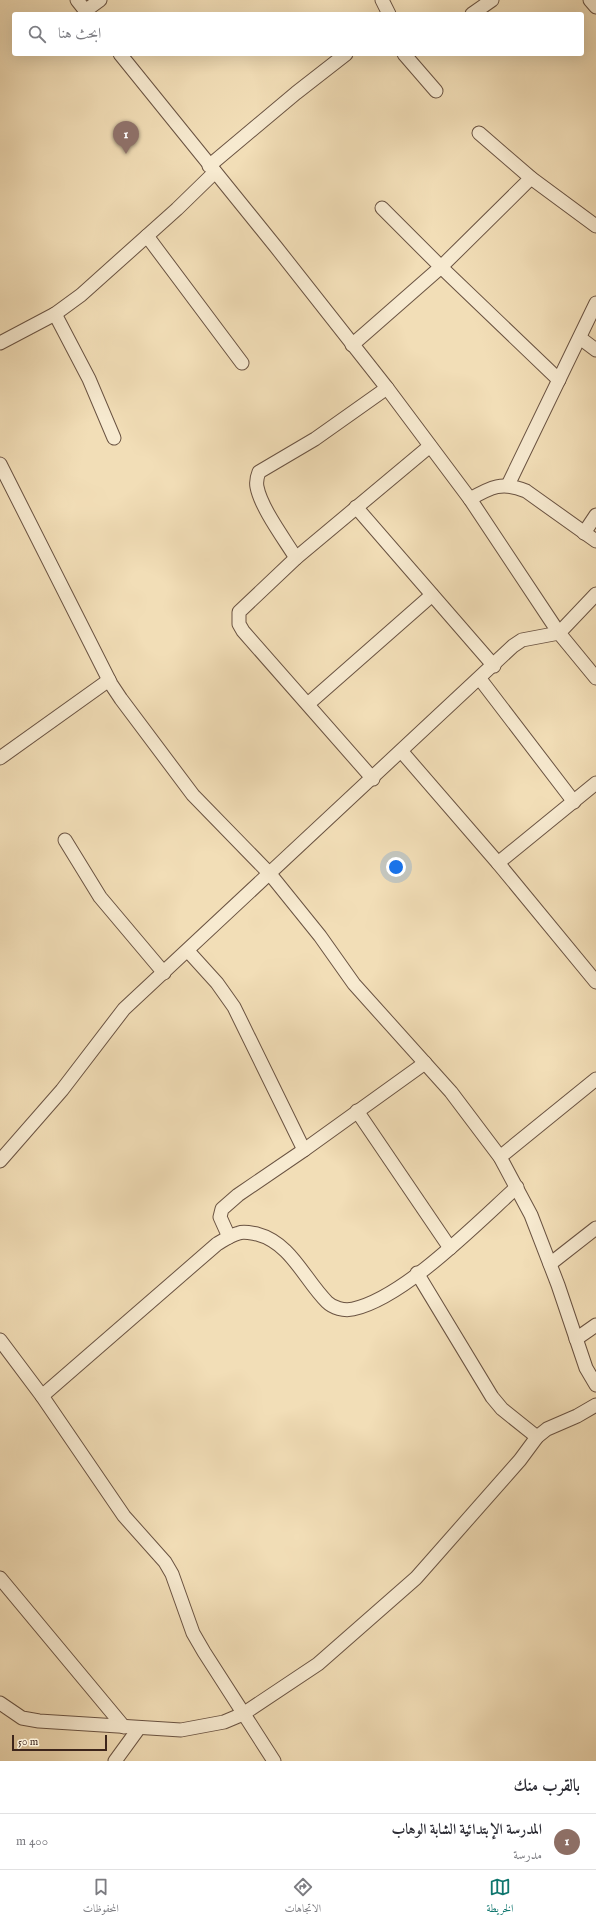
<!DOCTYPE html>
<html lang="ar">
<meta charset="utf-8">
<style>
:root{--surface:#fff;--page:#f7f7f7;--text:#2b2b33;--muted:#7c7c81;--line:#e1e1e2;--accent:#0f766e}
body{margin:0;font-family:"IM FELL English",Amiri,serif;background:var(--page);color:var(--text);direction:rtl}
.scale{position:absolute;left:12px;bottom:10px;width:95px;box-sizing:border-box;padding-left:4px;border:2px solid #3d251b;border-top:0;font-size:11px;line-height:14px;white-space:nowrap;color:#3d251b;-webkit-text-stroke:3px #f7ead0;paint-order:stroke}
.you{position:absolute;left:396px;top:867px;width:14px;height:14px;margin:-10px;border:3px solid #fff;border-radius:50%;background:#1a73e8;box-shadow:0 0 0 6px #1a73e833}
.badge{display:grid;place-items:center;width:26px;height:26px;border-radius:50%;background:var(--accent);color:#fff;font-size:13px;font-weight:700}
.pin{position:absolute;translate:-50% -33px;filter:drop-shadow(0 1px 2px #0008)}
.pin::after{content:'';position:absolute;top:21px;width:14px;height:12px;background:inherit;clip-path:polygon(0 0,100% 0,50% 100%)}
.list{margin:0;padding:0;list-style:none}
h2{display:flex;justify-content:space-between;align-items:center;height:52px;margin:0;padding:0 16px;font-size:17px}
h2 small{font-size:13px;font-weight:400;color:var(--muted)}
.list li{display:grid;grid-template-columns:26px 1fr auto;gap:12px;align-items:center;box-sizing:border-box;height:56px;padding:0 16px;border-top:1px solid var(--line)}
.list b{display:block;font-size:15px;white-space:nowrap}
.list p{margin:0;font-size:13px;white-space:nowrap;color:var(--muted)}
.list em{font-size:13px;font-style:normal;color:var(--muted)}
.icon{flex:none;width:22px;height:22px;fill:none;stroke:currentColor;stroke-width:2;stroke-linecap:round;stroke-linejoin:round}
.map{position:relative;flex:none;width:596px;height:1761px;overflow:hidden;direction:ltr}
.search{position:absolute;background:var(--surface);box-shadow:0 4px 16px #0002;left:12px;right:12px;top:12px;height:44px;display:flex;align-items:center;gap:10px;box-sizing:border-box;padding:0 14px;border-radius:4px;color:var(--muted);font-size:15px}
.sheet{height:108px;background:var(--surface)}
nav{display:flex;justify-content:space-around;align-items:center;box-sizing:border-box;height:56px;border-top:1px solid var(--line);background:var(--surface);font-size:11px;color:var(--muted)}
nav a{display:grid;justify-items:center;gap:2px}
nav .on{color:var(--accent)}
.map>svg:first-child{display:block}
.lines{fill:none;stroke-linecap:round;stroke-linejoin:round}
.street-casing{stroke:#6a5342;stroke-width:15}
.street{stroke:#f7ead0;stroke-width:13}
</style>
<div class="map">
<svg width="596" height="1761" viewBox="0 0 596 1761">
<rect width="100%" height="100%" fill="#f2deb7"/>
<filter id="stains"><feTurbulence type="fractalNoise" baseFrequency=".005" numOctaves="4"/><feColorMatrix values="0 0 0 0 .2 0 0 0 0 .09 0 0 0 0 .02 0 0 0 .5 -.17"/></filter>
<radialGradient id="worn" r=".72"><stop offset=".6" stop-color="#630" stop-opacity="0"/><stop offset="1" stop-color="#630" stop-opacity=".3"/></radialGradient>
<g class="lines">
<defs>
<g id="street">
<polyline points="77,0 88,14"/>
<polyline points="382,0 389,14"/>
<polyline points="590,0 596,7"/>
<polyline points="85,11 100,0"/>
<polyline points="472,14 492,0"/>
<polyline points="120,54 276,247 387,388 470,499 559,633 596,678"/>
<polyline points="404,54 436,91"/>
<polyline points="479,133 531,178 596,226"/>
<polyline points="209,166 296,93 346,54"/>
<polyline points="382,208 441,267 559,380"/>
<polyline points="147,236 242,363"/>
<polyline points="55,314 89,379 114,438"/>
<polyline points="580,338 596,350"/>
<polyline points="0,343 55,314 81,295 177,209 215,172"/>
<polyline points="352,345 441,267 531,178"/>
<polyline points="0,464 111,684 121,699 193,795 270,874 320,936 354,984 451,1092 500,1157 531,1215 558,1285 586,1368 596,1385"/>
<polyline points="508,485 596,303"/>
<path d="M 470,499 C 491,487 502,481 526,491 L 596,541"/>
<polyline points="356,507 494,666"/>
<polyline points="584,533 596,515"/>
<path d="M 296,558 C 285,540 261,508 257,487 C 256,482 257,477 259,472 L 315,439 L 387,388"/>
<polyline points="480,679 574,802"/>
<polyline points="308,704 432,595"/>
<polyline points="402,752 498,863 596,982"/>
<polyline points="0,758 109,680"/>
<polyline points="373,779 243,631 239,624 239,612 296,558 430,446"/>
<polyline points="65,840 100,897 164,973"/>
<polyline points="498,863 596,783"/>
<polyline points="188,951 217,983 234,1007 304,1150"/>
<polyline points="357,1111 450,1248"/>
<polyline points="500,1157 596,1079"/>
<polyline points="0,1161 62,1090 124,1009 513,646 522,640 559,633 596,594"/>
<polyline points="229,1237 220,1217 222,1209 238,1195 304,1150 425,1063"/>
<polyline points="550,1264 596,1228"/>
<polyline points="417,1273 492,1397 502,1409 537,1437"/>
<polyline points="576,1339 596,1325"/>
<polyline points="0,1340 42,1396 124,1516 165,1562 172,1574 193,1633 204,1652 274,1761"/>
<path d="M 42,1396 L 217,1244 C 224,1240 231,1235 239,1233 C 244,1231 251,1233 257,1234 C 291,1243 304,1279 327,1302 C 333,1308 344,1311 353,1309 C 404,1298 477,1223 517,1187"/>
<polyline points="0,1578 124,1727"/>
<polyline points="0,1703 22,1718 39,1721 181,1730 224,1722 243,1714 318,1664 416,1578 520,1460 537,1437 547,1429 577,1416 596,1405"/>
<polyline points="115,1761 139,1728"/>
</g>
</defs>
<use href="#street" class="street-casing"/>
<use href="#street" class="street"/>
</g>
<rect width="100%" height="100%" filter="url(#stains)"/>
<rect width="100%" height="100%" fill="url(#worn)"/>
</svg>
<div class="scale">50 m</div>
<div class="you"></div>
<div class="pin badge" style="left:126px;top:154px;background:#8d6e63">1</div>
<div class="search"><svg class="icon" aria-label="search" viewBox="0 0 24 24"><circle cx="10" cy="10" r="6"/><path d="M15 15l6 6"/></svg>ابحث هنا</div>
</div>
<section class="sheet">
<h2>بالقرب منك<small></small></h2>
<ul class="list">
<li><span class="badge" style="background:#8d6e63">1</span><div><b>المدرسة الإبتدائية الشابة الوهاب</b><p>مدرسة</p></div><em>400 m</em></li>
</ul>
</section>
<nav>
<a class="on"><svg class="icon" aria-label="map" viewBox="0 0 24 24"><path d="M3 6l6-2 6 2 6-2v14l-6 2-6-2-6 2zM9 4v14M15 6v14"/></svg>الخريطة</a>
<a><svg class="icon" aria-label="directions" viewBox="0 0 24 24"><path d="M12 3l9 9-9 9-9-9zM9 14v-3h6M13 9l2 2-2 2"/></svg>الاتجاهات</a>
<a><svg class="icon" aria-label="saved" viewBox="0 0 24 24"><path d="M7 4h10v16l-5-4-5 4z"/></svg>المحفوظات</a>
</nav>
